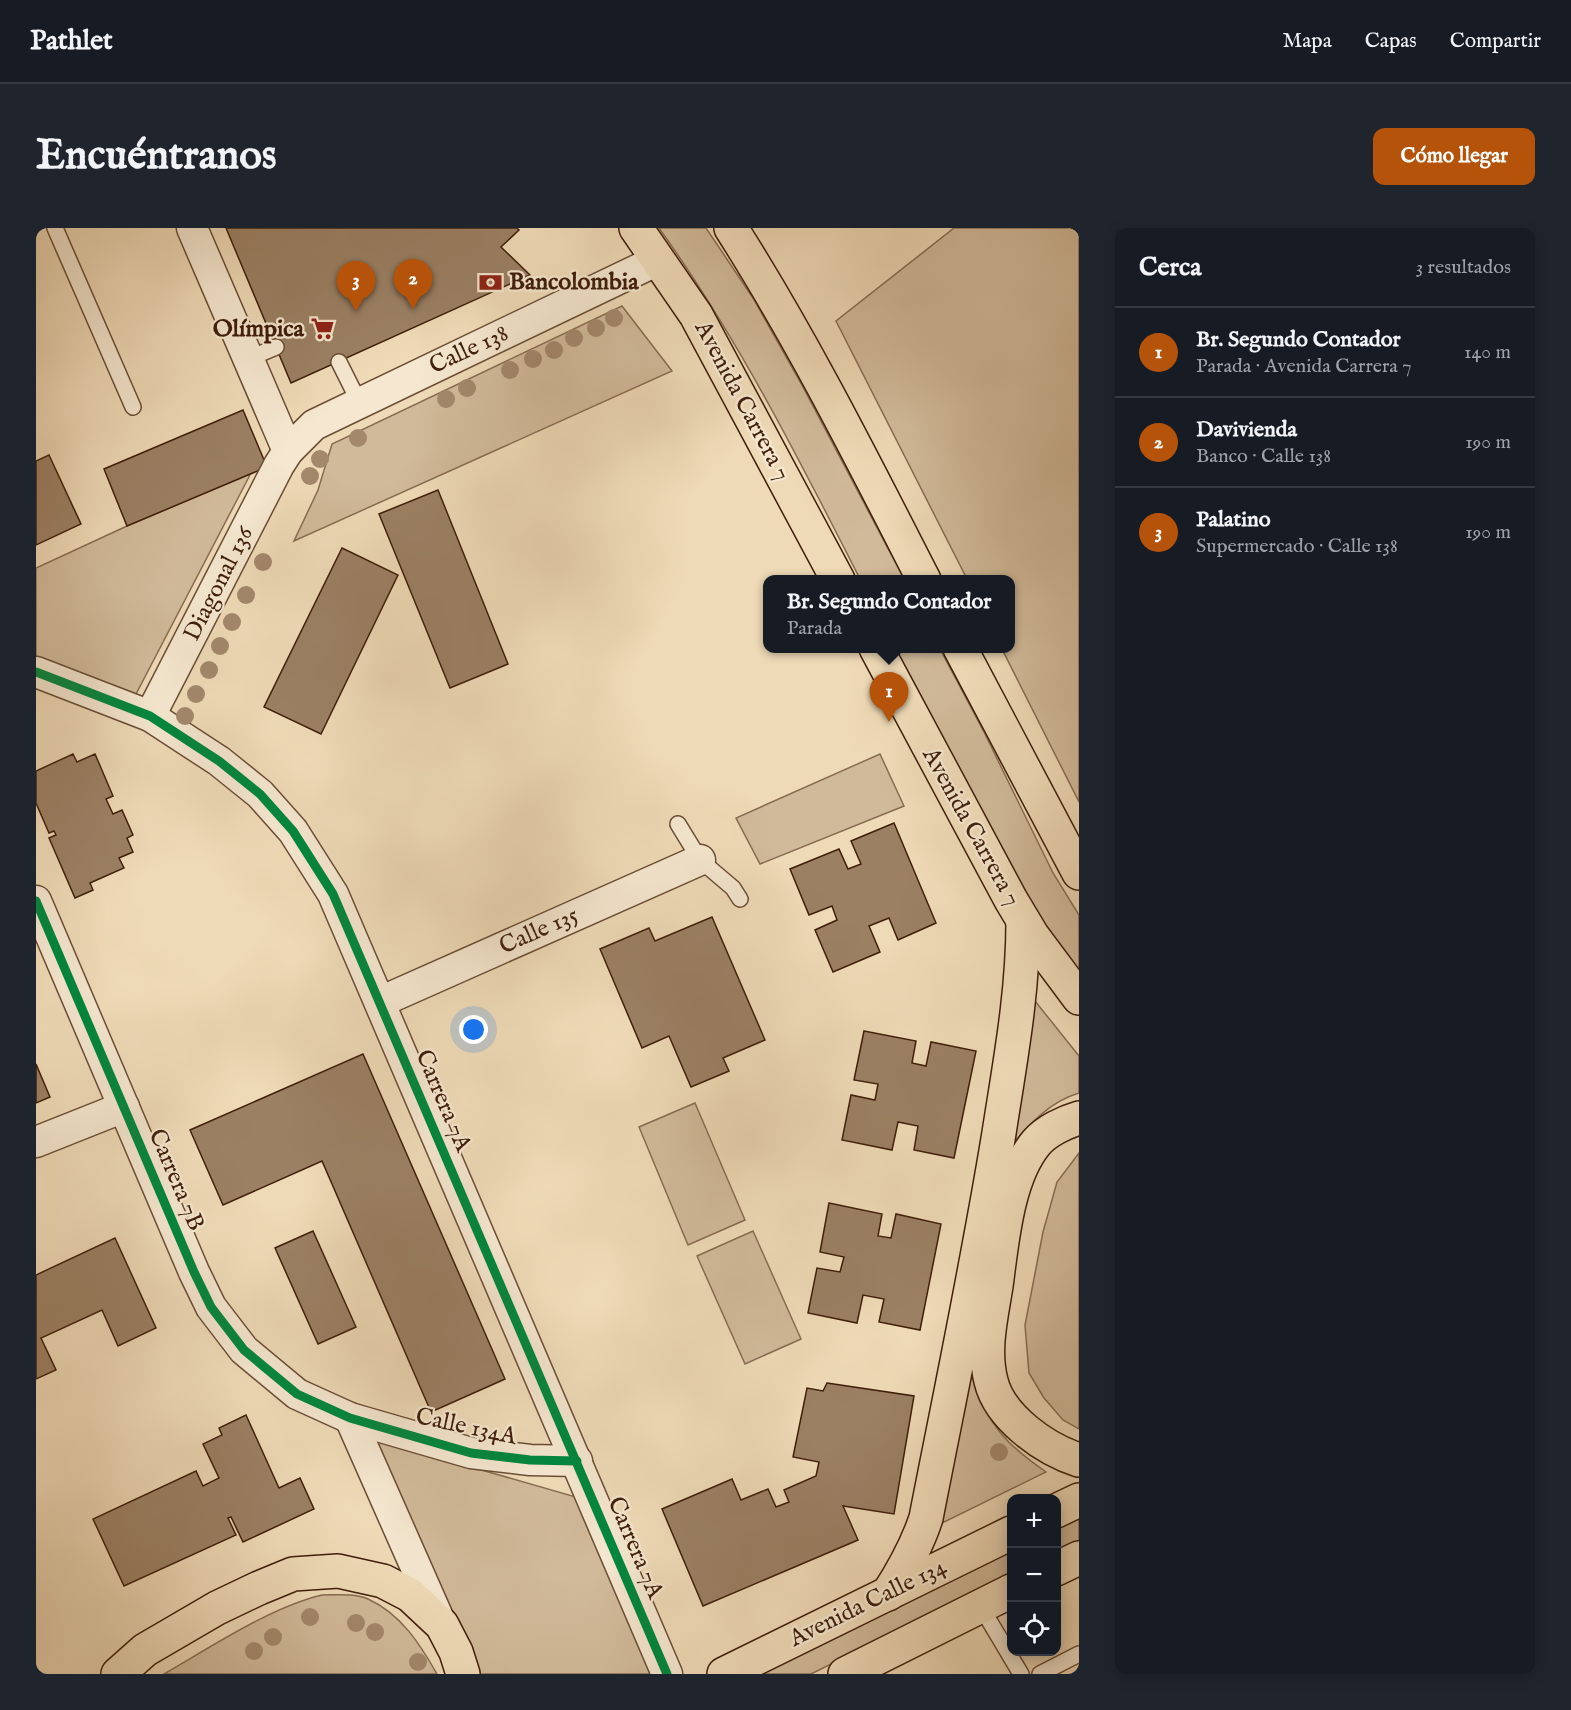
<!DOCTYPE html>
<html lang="es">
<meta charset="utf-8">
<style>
:root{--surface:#171b24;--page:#20242c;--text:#f1f3f6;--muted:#9ea1a6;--line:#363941;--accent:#b45309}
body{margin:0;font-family:"IM FELL English",serif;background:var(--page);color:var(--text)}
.controls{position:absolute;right:18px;bottom:18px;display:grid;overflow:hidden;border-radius:12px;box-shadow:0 3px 15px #0003}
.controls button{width:54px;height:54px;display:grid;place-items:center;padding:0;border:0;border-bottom:2px solid var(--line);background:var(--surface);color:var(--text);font:30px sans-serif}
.you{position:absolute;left:438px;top:802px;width:21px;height:21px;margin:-15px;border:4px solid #fff;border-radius:50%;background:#1a73e8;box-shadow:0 0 0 9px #1a73e833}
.badge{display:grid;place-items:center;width:39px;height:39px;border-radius:50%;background:var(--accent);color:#fff;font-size:20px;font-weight:700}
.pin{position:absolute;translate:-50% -50px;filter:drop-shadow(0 2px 3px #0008)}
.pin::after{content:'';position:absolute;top:32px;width:21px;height:18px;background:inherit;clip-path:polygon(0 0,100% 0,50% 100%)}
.popup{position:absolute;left:727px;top:347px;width:252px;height:78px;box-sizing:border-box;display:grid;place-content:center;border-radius:12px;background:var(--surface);filter:drop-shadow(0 2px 4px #0005);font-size:20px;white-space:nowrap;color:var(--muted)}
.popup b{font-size:22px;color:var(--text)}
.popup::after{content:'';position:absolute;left:50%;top:100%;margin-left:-12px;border:12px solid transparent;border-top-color:var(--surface)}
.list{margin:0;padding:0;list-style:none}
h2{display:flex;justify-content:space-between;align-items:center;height:78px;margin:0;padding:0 24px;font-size:26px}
h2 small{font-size:20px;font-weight:400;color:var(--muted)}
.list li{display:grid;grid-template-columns:39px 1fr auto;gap:18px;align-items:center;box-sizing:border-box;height:90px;padding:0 24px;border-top:2px solid var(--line)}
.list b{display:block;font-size:22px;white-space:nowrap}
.list p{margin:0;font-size:20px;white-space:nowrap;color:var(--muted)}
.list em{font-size:20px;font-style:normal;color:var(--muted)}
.icon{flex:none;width:33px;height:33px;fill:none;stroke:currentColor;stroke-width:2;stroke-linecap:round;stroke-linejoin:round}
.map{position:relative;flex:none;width:1043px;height:1446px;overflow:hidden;border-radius:12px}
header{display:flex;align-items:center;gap:36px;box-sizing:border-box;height:84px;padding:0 30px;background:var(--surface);border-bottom:2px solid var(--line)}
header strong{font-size:28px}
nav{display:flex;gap:33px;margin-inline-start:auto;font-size:21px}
.intro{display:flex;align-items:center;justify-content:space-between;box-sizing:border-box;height:144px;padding:0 36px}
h1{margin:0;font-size:42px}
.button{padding:15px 27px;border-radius:12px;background:var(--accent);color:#fff;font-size:21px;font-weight:700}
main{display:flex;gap:36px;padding:0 36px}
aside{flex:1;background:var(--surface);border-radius:12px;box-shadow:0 3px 15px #0003}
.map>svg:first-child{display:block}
.green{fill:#d1ba9a;stroke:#886c52;stroke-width:1.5}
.building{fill:#9b8064;stroke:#3f1e0a;stroke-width:1.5}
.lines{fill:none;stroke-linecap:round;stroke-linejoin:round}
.lane-casing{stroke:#6b4d35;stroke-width:18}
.street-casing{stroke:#6b4d35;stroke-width:33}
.primary-casing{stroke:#3f1e0a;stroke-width:36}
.lane{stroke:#f5e7d0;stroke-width:15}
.street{stroke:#f5e7d0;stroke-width:30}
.primary{stroke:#efdab7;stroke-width:33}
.cycleway-casing{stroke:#f5e7d0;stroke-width:13}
.cycleway{stroke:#00873e;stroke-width:9}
.tree{fill:#a3886c}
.labels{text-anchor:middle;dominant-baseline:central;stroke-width:4.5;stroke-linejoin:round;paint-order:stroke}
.poi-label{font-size:24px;font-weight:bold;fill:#3f1e0a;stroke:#f5e7d0;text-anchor:start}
.street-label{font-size:24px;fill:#3f1e0a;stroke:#f5e7d0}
</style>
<header>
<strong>Pathlet</strong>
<nav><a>Mapa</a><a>Capas</a><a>Compartir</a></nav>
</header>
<div class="intro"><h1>Encuéntranos</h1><a class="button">Cómo llegar</a></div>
<main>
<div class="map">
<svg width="1043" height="1446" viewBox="0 0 1043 1446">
<rect width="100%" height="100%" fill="#efdab7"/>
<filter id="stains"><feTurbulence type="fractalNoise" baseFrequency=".00333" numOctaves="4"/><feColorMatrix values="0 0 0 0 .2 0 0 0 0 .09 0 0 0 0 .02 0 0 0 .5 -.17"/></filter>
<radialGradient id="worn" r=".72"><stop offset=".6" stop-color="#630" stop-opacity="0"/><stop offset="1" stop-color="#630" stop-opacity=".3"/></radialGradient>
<g class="green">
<path d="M 623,0 L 670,0 L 717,70 L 767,159 L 868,351 L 824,351 C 763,231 702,110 623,0 Z"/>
<polygon points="918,0 1043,0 1043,574 966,421 974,420 974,352 931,351 800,93"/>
<polygon points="586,78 636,143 258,313 282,262 296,216"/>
<polygon points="215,245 100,466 0,428 0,340 91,298"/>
<path d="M 859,421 L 904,421 L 949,506 L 1017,645 L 1043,687 L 1043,748 C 972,647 915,530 859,421 Z"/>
<polygon points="844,526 868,578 724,636 700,590"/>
<path d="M 999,773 L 1043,828 L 1043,865 C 1013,874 994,896 974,919 Z"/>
<polygon points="659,875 709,992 652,1017 603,899"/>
<polygon points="1043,925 1043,1201 1027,1192 1008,1170 993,1145 989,1097 1007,1004 1021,954"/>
<polygon points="717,1003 765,1111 709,1136 661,1028"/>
<path d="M 938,1136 C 940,1148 942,1160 946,1172 C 957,1205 983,1225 1010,1244 L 900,1298 Z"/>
<polygon points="337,1211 540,1269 617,1446 438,1446"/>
<polygon points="1043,1283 1043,1314 1020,1325 1020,1293"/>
<polygon points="975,1314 975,1347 775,1446 707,1446"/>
<path d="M 286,1367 C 300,1367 319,1365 332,1371 C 365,1386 384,1416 401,1446 L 128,1446 C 175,1419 235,1379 286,1367 Z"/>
</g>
<g class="building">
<polygon points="190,0 481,0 483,2 465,19 494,47 255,155"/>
<polygon points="207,182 231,239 91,298 68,241"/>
<polygon points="13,227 45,296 0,317 0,233"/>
<polygon points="402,262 472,436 414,460 343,286"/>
<polygon points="306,320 362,347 285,506 228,479"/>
<polygon points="37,526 41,534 59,526 77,568 70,571 77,586 86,582 97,607 91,610 97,624 83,630 88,640 54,655 57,662 39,670 13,610 20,607 18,603 13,605 0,575 0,543"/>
<polygon points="858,595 900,695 862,712 853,690 833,698 844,724 797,744 779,702 801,692 796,678 773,687 754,641 803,621 812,641 825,636 815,613"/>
<polygon points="676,689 729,812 687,830 693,843 655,859 633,808 606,820 564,721 613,700 619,713"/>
<polygon points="828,803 880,813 876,835 890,838 895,814 940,823 918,930 878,922 882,898 862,894 856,922 806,912 815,867 839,872 842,856 818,852"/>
<polygon points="327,826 469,1151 395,1184 286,933 187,977 154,902"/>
<polygon points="0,836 14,869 0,875"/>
<polygon points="793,975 846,986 842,1008 855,1010 860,986 905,996 884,1102 843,1094 848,1071 827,1067 821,1095 772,1085 781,1040 804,1044 808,1029 784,1024"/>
<polygon points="277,1003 320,1099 282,1116 239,1020"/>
<polygon points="79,1010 120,1100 82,1118 66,1082 5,1110 20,1142 0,1151 0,1047"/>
<polygon points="791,1155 878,1168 858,1286 807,1278 822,1312 667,1378 626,1281 696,1251 705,1272 732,1261 740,1279 753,1274 748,1262 780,1248 783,1234 757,1229 771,1160 787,1163"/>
<polygon points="210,1187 243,1260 264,1250 278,1281 207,1314 195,1289 192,1290 200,1307 88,1358 57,1291 160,1243 167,1258 183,1250 167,1216 186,1207 183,1200"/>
</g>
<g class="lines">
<defs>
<g id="lane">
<polyline points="19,0 97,179"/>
<polyline points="212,131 240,119"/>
<polyline points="303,134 323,174"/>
<polyline points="642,596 664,632 697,660 704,671"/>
<polyline points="945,1379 985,1446"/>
<polyline points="1004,1446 1043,1426"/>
</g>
<g id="street">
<polyline points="156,0 252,223"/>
<polyline points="0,444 114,488 183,533 224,566 257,603 297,666 631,1446"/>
<polyline points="114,488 243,237 252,223 278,197 622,32"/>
<polyline points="0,673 158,1044 175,1079 208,1122 261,1166 314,1190 435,1225 494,1232 541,1233"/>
<polyline points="344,774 664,632"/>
<polyline points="0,914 88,879"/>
<polyline points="314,1190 405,1396"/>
</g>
<g id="primary">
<polyline points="600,0 660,87 802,352"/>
<path d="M 695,0 C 767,113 827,233 888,352"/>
<polyline points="840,420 975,672 996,707 1043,770"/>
<polyline points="924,420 1043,645"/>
<path d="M 1043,890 C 1029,894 1010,903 1000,915 C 971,950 966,1014 960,1058 C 955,1089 947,1122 955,1153 C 964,1190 1009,1221 1043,1232"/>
<polyline points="1020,1283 1043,1272"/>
<polyline points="1020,1341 1043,1330"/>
<path d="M 852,1366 C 868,1341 881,1318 890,1290 C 915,1162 942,1034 963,905 C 974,834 987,766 987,693"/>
<polyline points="82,1446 109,1422 181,1380 223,1360 257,1346 302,1343 347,1353 374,1367 406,1397 420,1424 427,1446"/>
<polyline points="688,1446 975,1305"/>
<polyline points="809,1446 975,1363"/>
</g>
</defs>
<use href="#lane" class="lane-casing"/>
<use href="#street" class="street-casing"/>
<use href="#primary" class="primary-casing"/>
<use href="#lane" class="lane"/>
<use href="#street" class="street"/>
<use href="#primary" class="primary"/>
<defs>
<g id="cycleway">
<polyline points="0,444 114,488 183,533 224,566 257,603 297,666 631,1446"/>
<polyline points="0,673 158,1044 175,1079 208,1122 261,1166 314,1190 435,1225 494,1232 541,1233"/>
</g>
</defs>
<use href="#cycleway" class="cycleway-casing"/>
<use href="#cycleway" class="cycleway"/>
</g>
<g class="tree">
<circle cx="578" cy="90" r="9"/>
<circle cx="560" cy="100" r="9"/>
<circle cx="538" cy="110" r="9"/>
<circle cx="518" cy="122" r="9"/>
<circle cx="497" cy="131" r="9"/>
<circle cx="474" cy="142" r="9"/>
<circle cx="431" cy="160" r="9"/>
<circle cx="410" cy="171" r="9"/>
<circle cx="322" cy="210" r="9"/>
<circle cx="284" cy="231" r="9"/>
<circle cx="274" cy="248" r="9"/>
<circle cx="227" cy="334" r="9"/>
<circle cx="210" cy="367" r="9"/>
<circle cx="196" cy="394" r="9"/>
<circle cx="184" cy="418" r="9"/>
<circle cx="173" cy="442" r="9"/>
<circle cx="160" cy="466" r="9"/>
<circle cx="149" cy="488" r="9"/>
<circle cx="963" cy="1224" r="9"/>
<circle cx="274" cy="1389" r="9"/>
<circle cx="320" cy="1395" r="9"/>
<circle cx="339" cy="1404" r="9"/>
<circle cx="237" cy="1409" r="9"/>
<circle cx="218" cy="1423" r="9"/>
<circle cx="382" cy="1434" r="9"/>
</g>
<defs>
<symbol id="bank-bare" viewBox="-9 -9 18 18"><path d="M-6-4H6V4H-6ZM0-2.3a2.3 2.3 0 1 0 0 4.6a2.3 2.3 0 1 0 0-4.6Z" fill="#8f2418" stroke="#f5e7d0" stroke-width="2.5" paint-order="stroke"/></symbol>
<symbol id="supermarket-bare" viewBox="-9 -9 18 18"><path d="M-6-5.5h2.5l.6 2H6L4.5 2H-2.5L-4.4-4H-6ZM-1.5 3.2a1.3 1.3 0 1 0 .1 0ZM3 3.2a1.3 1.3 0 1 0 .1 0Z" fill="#8f2418" stroke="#f5e7d0" stroke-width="2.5" paint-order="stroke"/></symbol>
</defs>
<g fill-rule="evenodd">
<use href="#bank-bare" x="438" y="38" width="33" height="33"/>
<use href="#supermarket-bare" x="270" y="84" width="33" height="33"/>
</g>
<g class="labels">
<g class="poi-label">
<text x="473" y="54">Bancolombia</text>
<text x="268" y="101" text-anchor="end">Olímpica</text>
</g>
<g class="street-label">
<text transform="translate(433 122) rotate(-25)">Calle 138</text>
<text transform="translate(706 173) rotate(62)">Avenida Carrera 7</text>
<text transform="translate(183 356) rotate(-63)">Diagonal 136</text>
<text transform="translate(935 599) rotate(61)">Avenida Carrera 7</text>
<text transform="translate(503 703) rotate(-24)">Calle 135</text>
<text transform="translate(407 873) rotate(67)">Carrera 7A</text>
<text transform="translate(140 952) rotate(67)">Carrera 7B</text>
<text transform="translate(430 1199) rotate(12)">Calle 134A</text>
<text transform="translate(599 1320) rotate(67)">Carrera 7A</text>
<text transform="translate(832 1375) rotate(-26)">Avenida Calle 134</text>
</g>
</g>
<rect width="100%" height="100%" filter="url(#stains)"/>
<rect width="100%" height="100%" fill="url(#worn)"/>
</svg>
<div class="controls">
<button>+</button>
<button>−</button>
<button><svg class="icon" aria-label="locate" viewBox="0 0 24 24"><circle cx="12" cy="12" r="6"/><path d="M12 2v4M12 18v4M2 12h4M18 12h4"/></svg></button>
</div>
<div class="you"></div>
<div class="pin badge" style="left:853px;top:494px">1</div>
<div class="popup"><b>Br. Segundo Contador</b>Parada</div>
<div class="pin badge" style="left:377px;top:81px">2</div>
<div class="pin badge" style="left:320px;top:83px">3</div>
</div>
<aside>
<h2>Cerca<small>3 resultados</small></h2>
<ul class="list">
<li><span class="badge">1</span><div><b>Br. Segundo Contador</b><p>Parada · Avenida Carrera 7</p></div><em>140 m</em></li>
<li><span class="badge">2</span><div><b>Davivienda</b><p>Banco · Calle 138</p></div><em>190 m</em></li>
<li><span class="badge">3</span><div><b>Palatino</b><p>Supermercado · Calle 138</p></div><em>190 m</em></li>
</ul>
</aside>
</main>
